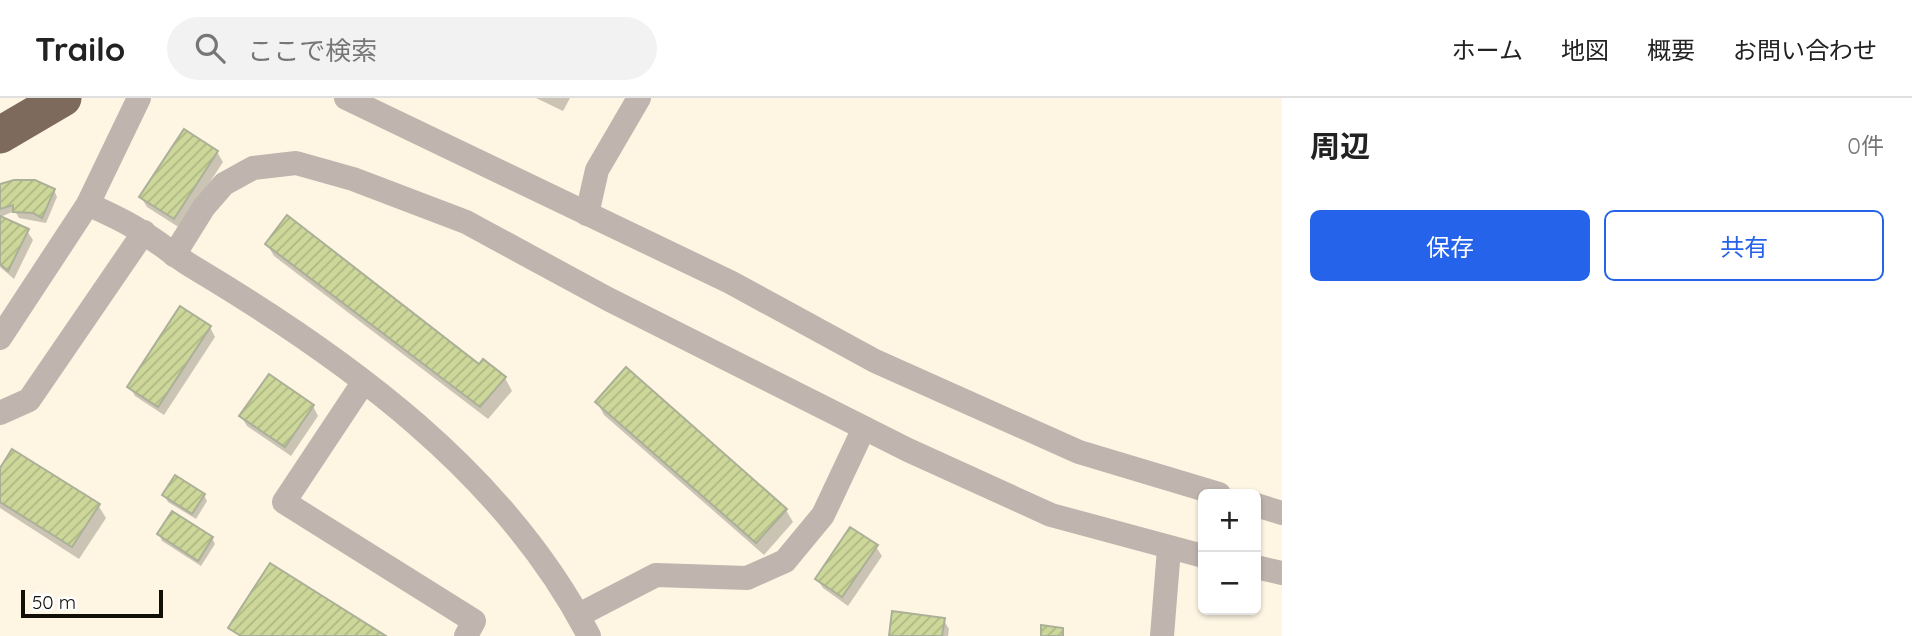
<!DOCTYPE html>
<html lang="ja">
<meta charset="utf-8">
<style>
:root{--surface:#fff;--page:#f2f2f2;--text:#222;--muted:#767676;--line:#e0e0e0;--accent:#2563eb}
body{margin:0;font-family:Quicksand,"Noto Sans JP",sans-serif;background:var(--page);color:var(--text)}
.controls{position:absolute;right:21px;bottom:21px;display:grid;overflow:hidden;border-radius:10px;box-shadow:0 2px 5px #0004}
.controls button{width:63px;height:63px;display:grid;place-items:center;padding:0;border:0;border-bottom:2px solid var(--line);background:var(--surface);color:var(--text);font:35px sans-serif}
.scale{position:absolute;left:21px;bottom:18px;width:142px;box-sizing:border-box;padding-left:7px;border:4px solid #120f07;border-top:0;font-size:19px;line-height:24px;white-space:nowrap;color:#120f07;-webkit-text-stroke:5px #fff;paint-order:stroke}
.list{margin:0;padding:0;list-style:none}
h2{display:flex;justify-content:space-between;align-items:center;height:91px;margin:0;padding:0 28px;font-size:30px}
h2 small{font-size:23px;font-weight:400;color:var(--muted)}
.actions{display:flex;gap:14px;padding:21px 28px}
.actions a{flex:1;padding:16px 0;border:2px solid var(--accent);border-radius:10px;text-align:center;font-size:24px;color:var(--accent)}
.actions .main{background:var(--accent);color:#fff}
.icon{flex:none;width:38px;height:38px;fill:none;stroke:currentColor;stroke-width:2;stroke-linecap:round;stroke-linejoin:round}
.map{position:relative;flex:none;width:1282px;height:538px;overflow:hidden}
header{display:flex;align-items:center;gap:42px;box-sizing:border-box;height:98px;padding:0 35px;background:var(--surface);border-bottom:2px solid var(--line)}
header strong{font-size:33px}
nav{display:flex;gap:38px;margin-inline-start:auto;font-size:24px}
.search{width:490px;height:63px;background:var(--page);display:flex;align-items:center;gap:18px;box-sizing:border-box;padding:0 24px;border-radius:38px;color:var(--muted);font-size:26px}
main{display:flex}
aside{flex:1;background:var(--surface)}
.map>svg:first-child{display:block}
.shadow{fill:#0003}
.building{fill:url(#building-hatch);stroke:#abb098;stroke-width:2}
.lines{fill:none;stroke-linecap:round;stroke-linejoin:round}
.minor{stroke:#bfb5ae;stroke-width:24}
.highway{stroke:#7e6a5c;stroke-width:37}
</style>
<header>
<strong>Trailo</strong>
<div class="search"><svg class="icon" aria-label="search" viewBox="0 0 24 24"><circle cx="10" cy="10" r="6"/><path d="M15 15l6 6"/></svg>ここで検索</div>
<nav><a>ホーム</a><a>地図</a><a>概要</a><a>お問い合わせ</a></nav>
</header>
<main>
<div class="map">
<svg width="1282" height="538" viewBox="0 0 1282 538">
<defs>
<pattern id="building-hatch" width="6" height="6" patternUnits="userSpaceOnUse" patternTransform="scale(1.75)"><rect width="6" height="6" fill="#ccd799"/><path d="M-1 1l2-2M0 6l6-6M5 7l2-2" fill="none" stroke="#aeb782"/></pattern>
</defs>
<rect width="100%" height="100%" fill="#fef6e3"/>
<g class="shadow">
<polygon points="536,0 570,0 563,13"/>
<polygon points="217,54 223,64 180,130 147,109 141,99"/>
<polygon points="0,88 54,92 57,99 46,125 19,120 15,113 0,119"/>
<polygon points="0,119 27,133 33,142 14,181 0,169"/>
<polygon points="267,146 505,280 512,293 488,321 274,158"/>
<polygon points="210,229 215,239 164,317 135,298 130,289"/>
<polygon points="597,304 786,412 793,424 764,457 604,317"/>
<polygon points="313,308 318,318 291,358 247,328 241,318"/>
<polygon points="0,373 98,407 106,420 79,461 0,410"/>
<polygon points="164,397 204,397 207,403 196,421 168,404"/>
<polygon points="159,436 212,440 215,446 201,468 162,443"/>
<polygon points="876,449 882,458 848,508 823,490 817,481"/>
<polygon points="943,521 949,531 948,538 891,538"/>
</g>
<g class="building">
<polygon points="184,31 218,53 174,121 139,99"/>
<polygon points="14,82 35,82 55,91 42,120 33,115 13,114 13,107 0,111 0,86"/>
<polygon points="287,117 479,266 483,261 506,279 480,309 265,146"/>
<polygon points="0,118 29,131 8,173 0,166"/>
<polygon points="180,208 211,228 158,309 127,289"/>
<polygon points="626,269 787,411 756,445 595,304"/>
<polygon points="269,276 314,307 285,349 239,318"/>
<polygon points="12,351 100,406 72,449 0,404 0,370"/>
<polygon points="175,377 205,396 192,416 162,397"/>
<polygon points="172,413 213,439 198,463 157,436"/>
<polygon points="850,429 878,447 842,499 815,481"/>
<polygon points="270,465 386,538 241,538 228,530"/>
<polygon points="892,513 945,520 942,538 889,538"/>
<polygon points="1041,527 1063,530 1063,538 1041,538"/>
</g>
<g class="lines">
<g class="minor">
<polyline points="346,0 730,184 875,263 1079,354 1219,396"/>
<path d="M 88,106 C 106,115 124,122 140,133 C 159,144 175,158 193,169 C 347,261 505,375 589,538"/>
<polyline points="587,116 597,72 639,0"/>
<polyline points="174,157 204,109 224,86 253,70 296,65 353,81 466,124 608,201 908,352 1051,417 1203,458"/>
<polyline points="0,240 88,106 139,0"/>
<polyline points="363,285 284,404 474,523 466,538"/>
<polyline points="0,315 29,302 144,134"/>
<polyline points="1256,407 1282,415"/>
<polyline points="1256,469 1282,475"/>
<polyline points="579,517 656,477 747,480 785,463 823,417 864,330"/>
<polyline points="1162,538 1169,451"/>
</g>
<polyline class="highway" points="0,37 63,0"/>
</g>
</svg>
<div class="controls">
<button>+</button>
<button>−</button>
</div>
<div class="scale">50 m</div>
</div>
<aside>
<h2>周辺<small>0件</small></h2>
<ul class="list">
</ul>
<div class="actions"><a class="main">保存</a><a>共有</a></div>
</aside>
</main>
